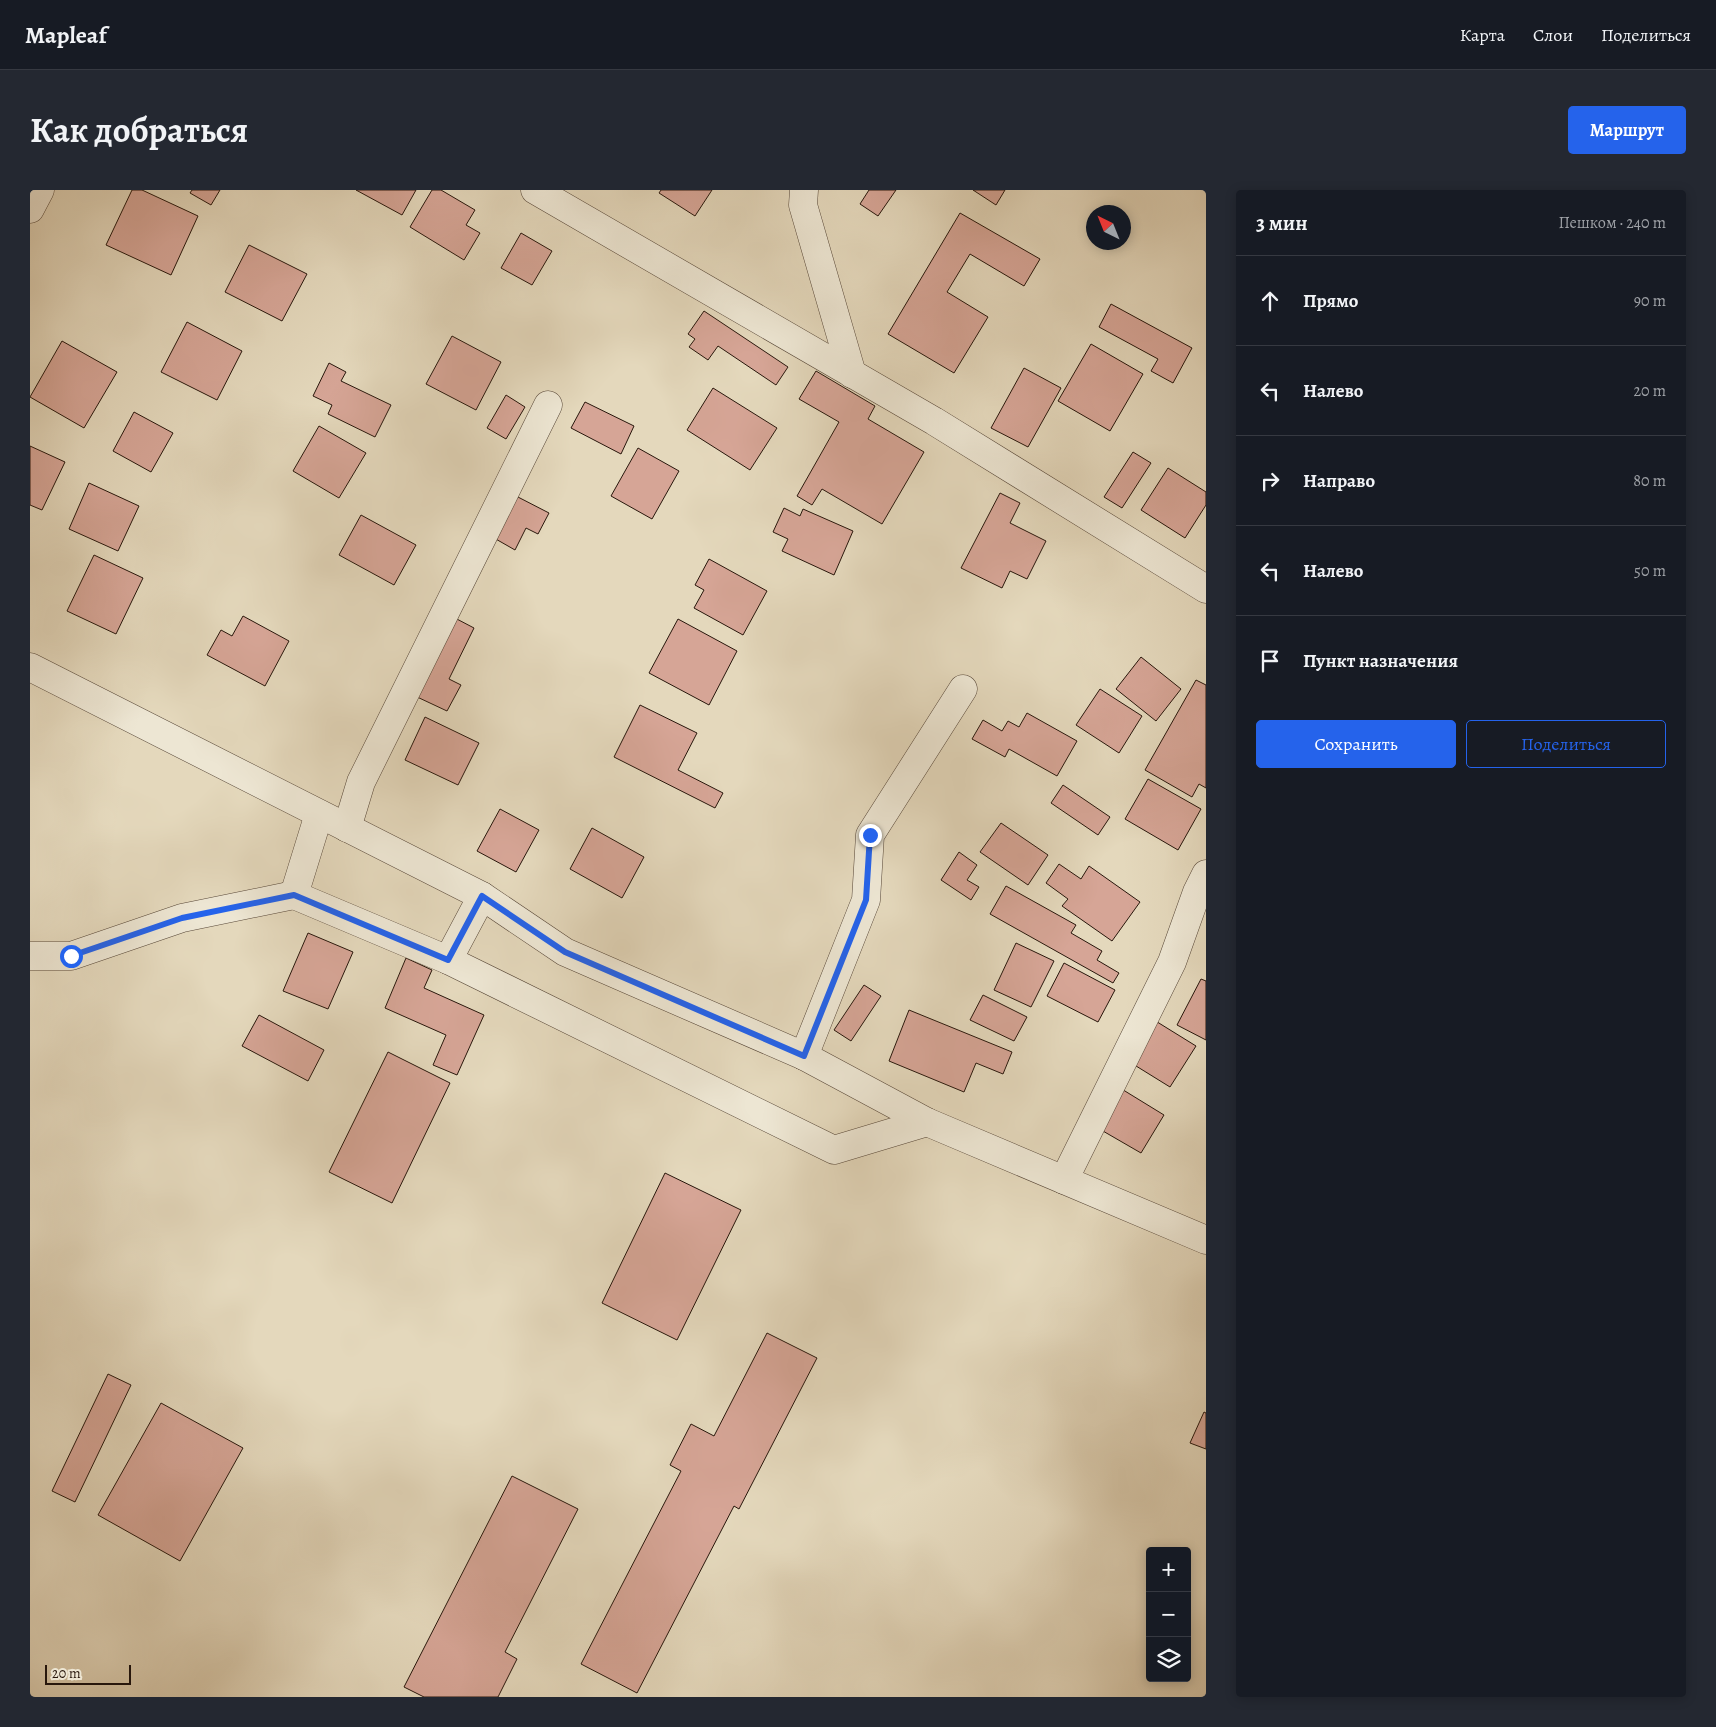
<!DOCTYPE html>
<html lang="ru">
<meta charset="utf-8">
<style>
:root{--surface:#171b24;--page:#242831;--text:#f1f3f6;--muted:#9ea1a6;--line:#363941;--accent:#2563eb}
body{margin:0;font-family:Alegreya,serif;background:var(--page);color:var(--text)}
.controls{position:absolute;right:15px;bottom:15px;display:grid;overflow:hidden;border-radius:5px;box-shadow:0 2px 12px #0003}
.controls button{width:45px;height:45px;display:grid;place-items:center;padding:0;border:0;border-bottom:1px solid var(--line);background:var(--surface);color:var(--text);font:25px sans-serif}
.compass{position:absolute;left:1056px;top:15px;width:45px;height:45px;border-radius:50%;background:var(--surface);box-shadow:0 2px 12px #0003;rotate:317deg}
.scale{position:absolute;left:15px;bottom:12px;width:86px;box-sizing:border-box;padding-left:5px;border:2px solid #28170c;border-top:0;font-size:14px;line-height:18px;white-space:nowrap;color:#28170c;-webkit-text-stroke:4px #ede6d3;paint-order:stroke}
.stop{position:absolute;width:15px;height:15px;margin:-11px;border:4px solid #2563eb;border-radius:50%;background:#fff}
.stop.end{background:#2563eb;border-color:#fff;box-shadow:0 1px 5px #0008}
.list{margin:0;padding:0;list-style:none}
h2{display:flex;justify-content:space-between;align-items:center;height:65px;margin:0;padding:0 20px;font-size:21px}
h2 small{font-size:16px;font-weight:400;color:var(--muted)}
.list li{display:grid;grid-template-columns:32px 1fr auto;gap:15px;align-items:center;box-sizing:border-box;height:90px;padding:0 20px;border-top:1px solid var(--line)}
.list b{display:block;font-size:19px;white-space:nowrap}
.list em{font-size:16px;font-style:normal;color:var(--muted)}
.actions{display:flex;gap:10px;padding:15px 20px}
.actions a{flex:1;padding:11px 0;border:1px solid var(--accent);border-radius:5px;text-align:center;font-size:18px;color:var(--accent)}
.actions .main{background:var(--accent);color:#fff}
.icon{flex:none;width:28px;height:28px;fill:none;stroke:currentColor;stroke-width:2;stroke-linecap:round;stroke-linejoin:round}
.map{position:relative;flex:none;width:1176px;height:1507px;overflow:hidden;border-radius:5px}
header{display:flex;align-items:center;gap:30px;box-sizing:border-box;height:70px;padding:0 25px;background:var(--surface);border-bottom:1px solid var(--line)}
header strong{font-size:24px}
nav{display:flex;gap:28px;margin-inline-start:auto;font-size:18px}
.intro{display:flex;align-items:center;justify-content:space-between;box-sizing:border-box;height:120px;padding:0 30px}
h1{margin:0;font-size:35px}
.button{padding:12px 22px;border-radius:5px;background:var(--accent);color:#fff;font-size:18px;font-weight:700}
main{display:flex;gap:30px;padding:0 30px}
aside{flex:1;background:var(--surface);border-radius:5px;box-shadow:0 2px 12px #0003}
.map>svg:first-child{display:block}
.building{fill:#d6a596;stroke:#28170c}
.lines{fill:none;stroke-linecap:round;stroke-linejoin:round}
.minor-casing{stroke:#574738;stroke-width:29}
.minor{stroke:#ede6d3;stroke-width:28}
.route{stroke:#2563eb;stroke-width:6}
</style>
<header>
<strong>Mapleaf</strong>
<nav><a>Карта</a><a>Слои</a><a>Поделиться</a></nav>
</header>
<div class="intro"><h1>Как добраться</h1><a class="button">Маршрут</a></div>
<main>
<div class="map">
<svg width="1176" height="1507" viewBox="0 0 1176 1507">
<rect width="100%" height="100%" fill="#e4d8bc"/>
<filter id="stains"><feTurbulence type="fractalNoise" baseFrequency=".004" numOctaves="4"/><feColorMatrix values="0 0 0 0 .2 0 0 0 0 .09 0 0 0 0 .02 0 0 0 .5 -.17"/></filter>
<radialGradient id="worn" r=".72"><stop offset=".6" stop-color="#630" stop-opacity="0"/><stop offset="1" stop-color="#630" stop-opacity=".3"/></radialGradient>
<g class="building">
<polygon points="102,0 112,0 168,26 141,85 76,55"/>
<polygon points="162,0 190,0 181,15 160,3"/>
<polygon points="326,0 386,0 372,25"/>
<polygon points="402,0 411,0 445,20 436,35 450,43 434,70 380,37"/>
<polygon points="631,0 682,0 665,26 629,3"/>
<polygon points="839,0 866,0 848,26 830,14"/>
<polygon points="943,0 975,0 966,15"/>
<polygon points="930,23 1010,69 994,96 940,64 917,102 958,127 924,183 858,144"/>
<polygon points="491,43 522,61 502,95 471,78"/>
<polygon points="219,55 277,84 252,131 195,102"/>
<polygon points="1081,114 1162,158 1143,193 1121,181 1128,169 1069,137"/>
<polygon points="674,121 758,177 746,195 688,156 678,170 659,157 665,149 658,144"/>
<polygon points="157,132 212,161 187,210 131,182"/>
<polygon points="422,146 471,172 446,220 396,194"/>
<polygon points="32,151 87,182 54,238 0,207"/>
<polygon points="1061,154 1113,184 1080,241 1028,211"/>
<polygon points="299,173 316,182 311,191 361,215 345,247 298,224 302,215 283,206"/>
<polygon points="994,178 1031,198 998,257 961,238"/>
<polygon points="786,181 845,216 838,229 894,262 852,334 792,299 782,315 767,306 809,232 769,209"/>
<polygon points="683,198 747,238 720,280 657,240"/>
<polygon points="476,205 495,217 476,249 457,238"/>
<polygon points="555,212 604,236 591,264 541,238"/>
<polygon points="104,222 143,243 121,282 83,261"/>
<polygon points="289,236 336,263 309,308 263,281"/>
<polygon points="0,256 35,272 12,320 0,315"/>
<polygon points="608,258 649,281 622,329 581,306"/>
<polygon points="1103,262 1121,273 1092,318 1074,307"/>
<polygon points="1138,278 1176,302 1176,315 1155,348 1111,320"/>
<polygon points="59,293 109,316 88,361 39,339"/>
<polygon points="970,303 990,313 980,333 1016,351 997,389 980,381 972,398 931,378"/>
<polygon points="486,306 519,323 508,344 496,338 485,360 464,348"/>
<polygon points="754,318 770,326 773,319 823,341 804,385 752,361 758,349 743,342"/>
<polygon points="331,325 386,355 364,395 309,365"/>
<polygon points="64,365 113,388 86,444 37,421"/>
<polygon points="679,369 737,401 713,445 664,418 674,400 665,395"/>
<polygon points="213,426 259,451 235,496 177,465 191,440 202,446"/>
<polygon points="423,427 444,438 419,489 431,495 417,521 385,506"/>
<polygon points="648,429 707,461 679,515 619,483"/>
<polygon points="1111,467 1151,499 1126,531 1086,499"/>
<polygon points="1166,490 1176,495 1176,598 1169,594 1162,607 1115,580"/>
<polygon points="1070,499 1112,526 1089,563 1046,535"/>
<polygon points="610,515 667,543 648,580 693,603 685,618 584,567"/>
<polygon points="997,523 1047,551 1027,586 979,559 975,567 942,549 953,530 972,541 978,531 989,537"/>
<polygon points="395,527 449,553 428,595 375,570"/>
<polygon points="1118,589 1171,619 1148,660 1095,629"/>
<polygon points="1033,595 1080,627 1068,645 1021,613"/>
<polygon points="470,619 509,640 486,682 447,661"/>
<polygon points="971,633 1018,665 998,695 950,662"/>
<polygon points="562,638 614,667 592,708 540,679"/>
<polygon points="929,662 947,675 937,690 949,697 941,710 911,690"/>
<polygon points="1029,674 1051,689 1059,676 1110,712 1082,751 1032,716 1038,709 1016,693"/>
<polygon points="976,696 1046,735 1041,743 1072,761 1067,770 1089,783 1083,793 960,724"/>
<polygon points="278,743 323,762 298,819 253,801"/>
<polygon points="986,753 1024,771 1001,817 964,800"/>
<polygon points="376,768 402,780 394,798 454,825 427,885 403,875 416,845 355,818"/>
<polygon points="1034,773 1085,800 1068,832 1017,806"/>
<polygon points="1171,789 1176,791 1176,850 1147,835"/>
<polygon points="834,795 851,806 821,851 804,840"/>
<polygon points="953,805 997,827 984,851 940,830"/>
<polygon points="879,820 982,862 973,884 946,873 934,902 859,871"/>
<polygon points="229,825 294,860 278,891 212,856"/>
<polygon points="1124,830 1166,856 1140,897 1098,871"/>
<polygon points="358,862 420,893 362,1013 299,982"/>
<polygon points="1090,898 1134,925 1111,963 1066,937"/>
<polygon points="635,983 711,1020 647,1150 572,1113"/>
<polygon points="737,1143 787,1168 709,1319 704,1316 607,1503 551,1474 651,1281 640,1275 661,1234 684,1246"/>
<polygon points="78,1184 101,1195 45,1312 22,1301"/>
<polygon points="131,1213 213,1258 150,1371 68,1325"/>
<polygon points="1174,1222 1176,1223 1176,1259 1160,1253"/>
<polygon points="482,1286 548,1319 475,1462 487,1469 468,1507 394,1507 374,1497"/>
</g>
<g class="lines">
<defs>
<g id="minor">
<polyline points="505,0 904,231 1176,399"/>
<polyline points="774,0 773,15 822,184"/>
<polyline points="0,19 10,0"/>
<polyline points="0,477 452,706 535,762 774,866 897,932 1176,1050"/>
<polyline points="289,624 264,705 418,770"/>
<polyline points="317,638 331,592 518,215"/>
<polyline points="452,706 418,770 804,960 897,932"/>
<polyline points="0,766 41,766 152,728 264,705"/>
<polyline points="774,866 836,710 840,645 933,499"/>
<polyline points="1034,990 1142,772 1167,702 1176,684"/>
</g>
</defs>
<use href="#minor" class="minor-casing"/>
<use href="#minor" class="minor"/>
</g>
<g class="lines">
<polyline class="route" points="41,766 152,728 264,705 418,770 452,706 535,762 774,866 836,710 840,645"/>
</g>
<rect width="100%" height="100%" filter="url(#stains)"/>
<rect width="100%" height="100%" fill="url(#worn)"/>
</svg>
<div class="controls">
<button>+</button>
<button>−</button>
<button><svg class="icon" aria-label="layers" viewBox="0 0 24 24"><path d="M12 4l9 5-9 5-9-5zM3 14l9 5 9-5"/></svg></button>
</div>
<svg class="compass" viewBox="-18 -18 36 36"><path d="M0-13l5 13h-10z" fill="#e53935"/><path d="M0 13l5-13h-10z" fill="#9ea1a6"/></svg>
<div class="scale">20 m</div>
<div class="stop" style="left:41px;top:766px"></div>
<div class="stop end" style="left:840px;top:645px"></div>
</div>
<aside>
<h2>3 мин<small>Пешком · 240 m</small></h2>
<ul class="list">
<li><svg class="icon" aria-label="ahead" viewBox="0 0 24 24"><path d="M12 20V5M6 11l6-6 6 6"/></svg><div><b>Прямо</b></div><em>90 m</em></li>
<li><svg class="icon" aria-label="left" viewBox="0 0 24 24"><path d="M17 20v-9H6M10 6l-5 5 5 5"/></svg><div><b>Налево</b></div><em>20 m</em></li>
<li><svg class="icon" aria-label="right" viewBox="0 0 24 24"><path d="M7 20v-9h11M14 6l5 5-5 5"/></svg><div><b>Направо</b></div><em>80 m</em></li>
<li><svg class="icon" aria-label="left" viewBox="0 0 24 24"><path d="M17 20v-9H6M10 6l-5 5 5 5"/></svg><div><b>Налево</b></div><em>50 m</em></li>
<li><svg class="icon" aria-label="arrive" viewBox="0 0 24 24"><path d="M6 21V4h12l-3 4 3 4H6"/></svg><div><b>Пункт назначения</b></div></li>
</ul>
<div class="actions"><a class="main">Сохранить</a><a>Поделиться</a></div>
</aside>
</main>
